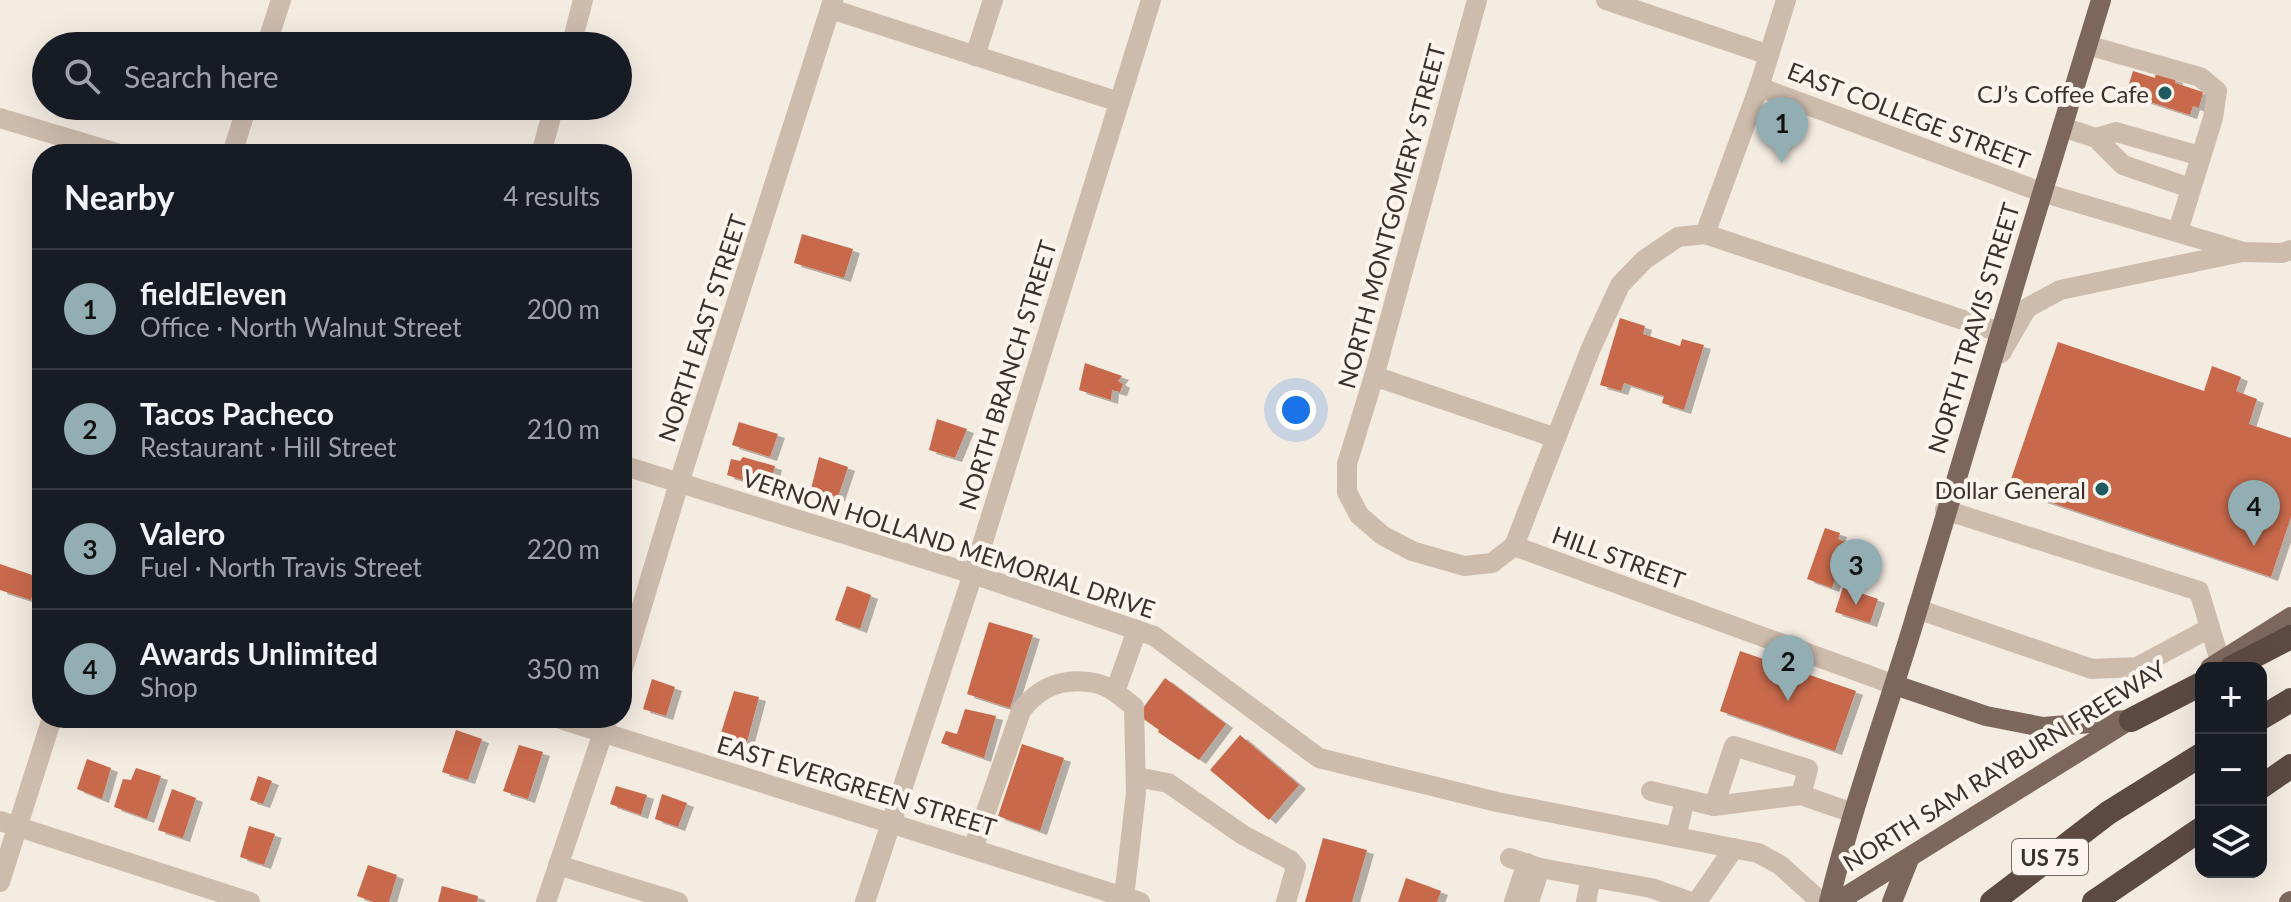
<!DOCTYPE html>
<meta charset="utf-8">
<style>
:root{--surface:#171b24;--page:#242831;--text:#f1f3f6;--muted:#9ea1a6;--line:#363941;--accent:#92aeb2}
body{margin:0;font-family:Lato,sans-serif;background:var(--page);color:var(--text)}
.controls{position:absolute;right:24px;bottom:24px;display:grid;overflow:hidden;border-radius:16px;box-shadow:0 8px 32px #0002}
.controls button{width:72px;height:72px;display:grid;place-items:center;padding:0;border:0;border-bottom:2px solid var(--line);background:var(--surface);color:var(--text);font:40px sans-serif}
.you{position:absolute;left:1296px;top:410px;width:28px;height:28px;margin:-20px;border:6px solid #fff;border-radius:50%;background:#1a73e8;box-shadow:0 0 0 12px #1a73e833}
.badge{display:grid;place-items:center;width:52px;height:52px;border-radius:50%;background:var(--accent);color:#111;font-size:26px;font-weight:700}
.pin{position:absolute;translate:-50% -66px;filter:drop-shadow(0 2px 4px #0008)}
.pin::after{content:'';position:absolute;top:42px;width:28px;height:24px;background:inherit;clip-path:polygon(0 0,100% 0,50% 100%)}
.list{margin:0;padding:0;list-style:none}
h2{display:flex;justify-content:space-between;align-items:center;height:104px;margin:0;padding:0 32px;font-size:34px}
h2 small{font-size:26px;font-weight:400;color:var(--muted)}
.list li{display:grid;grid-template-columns:52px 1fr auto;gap:24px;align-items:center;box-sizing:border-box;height:120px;padding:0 32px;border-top:2px solid var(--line)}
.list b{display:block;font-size:30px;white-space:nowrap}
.list p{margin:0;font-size:26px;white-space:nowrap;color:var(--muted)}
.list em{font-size:26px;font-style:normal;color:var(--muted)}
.icon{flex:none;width:44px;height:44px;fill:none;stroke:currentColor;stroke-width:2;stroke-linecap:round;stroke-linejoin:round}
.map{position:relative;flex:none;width:2291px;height:902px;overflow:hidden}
.search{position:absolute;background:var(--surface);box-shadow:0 8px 32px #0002;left:32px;top:32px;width:600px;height:88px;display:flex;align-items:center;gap:20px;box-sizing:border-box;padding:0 28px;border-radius:44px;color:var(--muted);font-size:30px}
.panel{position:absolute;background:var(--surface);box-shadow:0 8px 32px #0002;left:32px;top:144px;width:600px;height:584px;border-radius:32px}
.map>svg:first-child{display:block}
.building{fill:#c8694b;filter:url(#shadow)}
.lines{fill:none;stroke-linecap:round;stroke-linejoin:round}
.minor{stroke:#cdbbac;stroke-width:20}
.major{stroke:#7d675c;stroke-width:20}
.highway{stroke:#5c4a42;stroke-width:24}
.poi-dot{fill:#1f5a5e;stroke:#fbf5ee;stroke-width:3}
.labels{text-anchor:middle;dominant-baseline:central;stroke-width:8;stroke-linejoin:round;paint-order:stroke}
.shield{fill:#fbf5ee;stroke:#756b66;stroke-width:2}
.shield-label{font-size:22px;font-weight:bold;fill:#3b302b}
.poi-label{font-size:24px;fill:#3b302b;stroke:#fbf5ee;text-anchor:end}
.street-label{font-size:24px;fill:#3b302b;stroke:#fbf5ee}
</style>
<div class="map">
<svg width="2291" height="902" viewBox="0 0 2291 902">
<defs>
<filter id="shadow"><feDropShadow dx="7" dy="4" stdDeviation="0" flood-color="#0004"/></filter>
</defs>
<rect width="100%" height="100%" fill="#f4ebe1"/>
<g class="building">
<polygon points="2133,71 2155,78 2156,73 2176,79 2175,83 2203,92 2199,108 2193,106 2190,115 2126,94"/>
<polygon points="802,234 853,249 844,278 794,263"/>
<polygon points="1620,318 1645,326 1643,334 1680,346 1682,339 1704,345 1684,410 1662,403 1664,396 1624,383 1621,391 1600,385"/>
<polygon points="2058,342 2204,391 2212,366 2241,377 2236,391 2257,399 2249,424 2291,438 2291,517 2271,577 2008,488"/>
<polygon points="1085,363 1122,376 1118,381 1123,384 1120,392 1112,390 1111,400 1079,390"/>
<polygon points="937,419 967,429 955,458 929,450"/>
<polygon points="739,422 778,434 770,457 732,445"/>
<polygon points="743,457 775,466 769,489 727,475 731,459 740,461"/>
<polygon points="819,457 848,467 838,497 828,495 826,498 818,496 811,489"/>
<polygon points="1825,528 1840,533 1838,539 1848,543 1832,588 1807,579"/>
<polygon points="0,564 38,577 31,600 0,590"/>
<polygon points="847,586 871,595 860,629 835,620"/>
<polygon points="1843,587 1878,599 1870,623 1835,612"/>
<polygon points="989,622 1033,635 1010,708 967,694"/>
<polygon points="1740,651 1856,691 1835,751 1720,711"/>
<polygon points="1165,678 1226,724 1199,760 1158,732 1159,730 1138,715"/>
<polygon points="652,679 675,687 666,716 643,709"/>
<polygon points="734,691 759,697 747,742 721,733"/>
<polygon points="965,709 996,716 984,758 941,743 946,731 957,734"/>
<polygon points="456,730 482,739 468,780 442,772"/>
<polygon points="1240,735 1299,785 1269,820 1210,770"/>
<polygon points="1022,744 1064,758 1040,831 998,816"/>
<polygon points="519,745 543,752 528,799 503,791"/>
<polygon points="87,759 111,768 102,799 77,789"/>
<polygon points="136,768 161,776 147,819 114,807 123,779 131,780"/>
<polygon points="258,776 272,781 263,804 250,800"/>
<polygon points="616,786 647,795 641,815 610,804"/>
<polygon points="172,789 196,798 183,838 158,830"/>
<polygon points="662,794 687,803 678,827 655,819"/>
<polygon points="249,826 275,834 264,865 240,857"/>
<polygon points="1323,838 1367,850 1352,902 1305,902"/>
<polygon points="368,865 397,875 389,902 374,902 357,896"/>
<polygon points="1406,878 1441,891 1437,902 1398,902"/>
<polygon points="442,886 478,896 477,902 438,902"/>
</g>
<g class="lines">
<g class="minor">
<polyline points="1477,0 1375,373 1347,464 1347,492 1359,515 1382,535 1412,551 1464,566 1492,563 1514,546 1895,685"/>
<polyline points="1606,0 1769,55"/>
<polyline points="831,9 1119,102"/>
<polyline points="2087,45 2200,77 2217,91 2213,118 2178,231"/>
<polyline points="266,46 281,0"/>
<polyline points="571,46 583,0"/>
<polyline points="975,56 993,0"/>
<polyline points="1759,87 2041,192 2244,252 2282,253 2291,250"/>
<polyline points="0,118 120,154"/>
<polyline points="2062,127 2096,138 2123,165 2190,188"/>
<polyline points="2096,138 2116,132 2200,156"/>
<polyline points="232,154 247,106"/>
<polyline points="541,154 554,106"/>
<polyline points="1705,234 1999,332"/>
<polyline points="2001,353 2027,308 2060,290 2242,252"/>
<polyline points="1374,376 1556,438"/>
<polyline points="622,465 973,574 1154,636 1319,758 1497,802 1758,853 1780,865 1821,902"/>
<polyline points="1945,510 2199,591 2220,661"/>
<polyline points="1514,546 1591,348 1620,285 1644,260 1678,237 1705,234 1759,87 1786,0"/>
<polyline points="1917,609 2092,669 2137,667 2210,628"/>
<polyline points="622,672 679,483 833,0"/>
<polyline points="1115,692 1137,630"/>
<polyline points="557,718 1140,902"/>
<polyline points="1136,777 1168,783 1243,835 1290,860 1296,867 1286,902"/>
<polyline points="1651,791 1714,806 1801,795 1853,813"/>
<polyline points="1714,806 1734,746 1808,769 1801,795"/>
<polyline points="0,821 250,902"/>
<polyline points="1676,837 1685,799"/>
<path d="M 973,849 L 1021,711 C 1039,686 1065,677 1095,683 C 1110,686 1123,698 1134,707 L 1136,793 L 1124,897"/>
<polyline points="1510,858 1540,868 1529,902"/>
<polyline points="558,865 678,902"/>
<polyline points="1540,868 1651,888 1691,902"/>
<polyline points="0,882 52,718"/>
<polyline points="546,902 608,718"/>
<polyline points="865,902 973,574 1151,0"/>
<polyline points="1514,902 1527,863"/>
<polyline points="1586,902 1591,877"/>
<polyline points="1697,902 1734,848"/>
</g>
<g class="major">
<polyline points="2210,668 2291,617"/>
<polyline points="1895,685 1986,716 2043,727 2127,720"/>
<path d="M 1829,902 C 1852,808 1885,717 1913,625 C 1975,416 2037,208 2101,0"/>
<polyline points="1837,902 2144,711"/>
<polyline points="1892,902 1909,859"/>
<polyline points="2289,902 2291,901"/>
</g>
<g class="highway">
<polyline points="2231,668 2291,637"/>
<polyline points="2261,718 2291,700"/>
<polyline points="2131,720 2201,684"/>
<polyline points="2261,787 2291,766"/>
<polyline points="1992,902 2108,813 2201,755"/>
<polyline points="2094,902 2201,829"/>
</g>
</g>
<g class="poi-dot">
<circle cx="2165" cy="93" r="8"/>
<circle cx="2102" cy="489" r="8"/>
</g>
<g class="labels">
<rect class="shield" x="2012" y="839" width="76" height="36" rx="6"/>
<g class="shield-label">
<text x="2050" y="857">US 75</text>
</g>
<g class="poi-label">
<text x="2149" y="93">CJ’s Coffee Cafe</text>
<text x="2086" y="489">Dollar General</text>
</g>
<g class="street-label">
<text transform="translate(1909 115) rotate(21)">EAST COLLEGE STREET</text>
<text transform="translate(1391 216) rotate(-75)">NORTH MONTGOMERY STREET</text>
<text transform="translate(702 328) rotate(-72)">NORTH EAST STREET</text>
<text transform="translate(1973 328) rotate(-73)">NORTH TRAVIS STREET</text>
<text transform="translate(1007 375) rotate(-73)">NORTH BRANCH STREET</text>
<text transform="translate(949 543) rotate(18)">VERNON HOLLAND MEMORIAL DRIVE</text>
<text transform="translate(1619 557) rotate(20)">HILL STREET</text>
<text transform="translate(2004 765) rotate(-32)">NORTH SAM RAYBURN FREEWAY</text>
<text transform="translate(857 785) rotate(17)">EAST EVERGREEN STREET</text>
</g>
</g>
</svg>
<div class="controls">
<button>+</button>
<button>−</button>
<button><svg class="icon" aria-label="layers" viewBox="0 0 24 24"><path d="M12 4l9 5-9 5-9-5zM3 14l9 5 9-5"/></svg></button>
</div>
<div class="you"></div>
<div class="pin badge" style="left:1782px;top:163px">1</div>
<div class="pin badge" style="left:1788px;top:701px">2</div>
<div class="pin badge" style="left:1856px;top:605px">3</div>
<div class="pin badge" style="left:2254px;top:546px">4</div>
<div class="search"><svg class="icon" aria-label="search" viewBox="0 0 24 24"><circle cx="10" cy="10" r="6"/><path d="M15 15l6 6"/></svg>Search here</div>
<section class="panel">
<h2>Nearby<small>4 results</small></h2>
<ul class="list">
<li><span class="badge">1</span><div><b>fieldEleven</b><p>Office · North Walnut Street</p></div><em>200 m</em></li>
<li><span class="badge">2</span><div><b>Tacos Pacheco</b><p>Restaurant · Hill Street</p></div><em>210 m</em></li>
<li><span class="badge">3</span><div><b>Valero</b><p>Fuel · North Travis Street</p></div><em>220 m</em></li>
<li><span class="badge">4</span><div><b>Awards Unlimited</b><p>Shop</p></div><em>350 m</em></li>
</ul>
</section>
</div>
